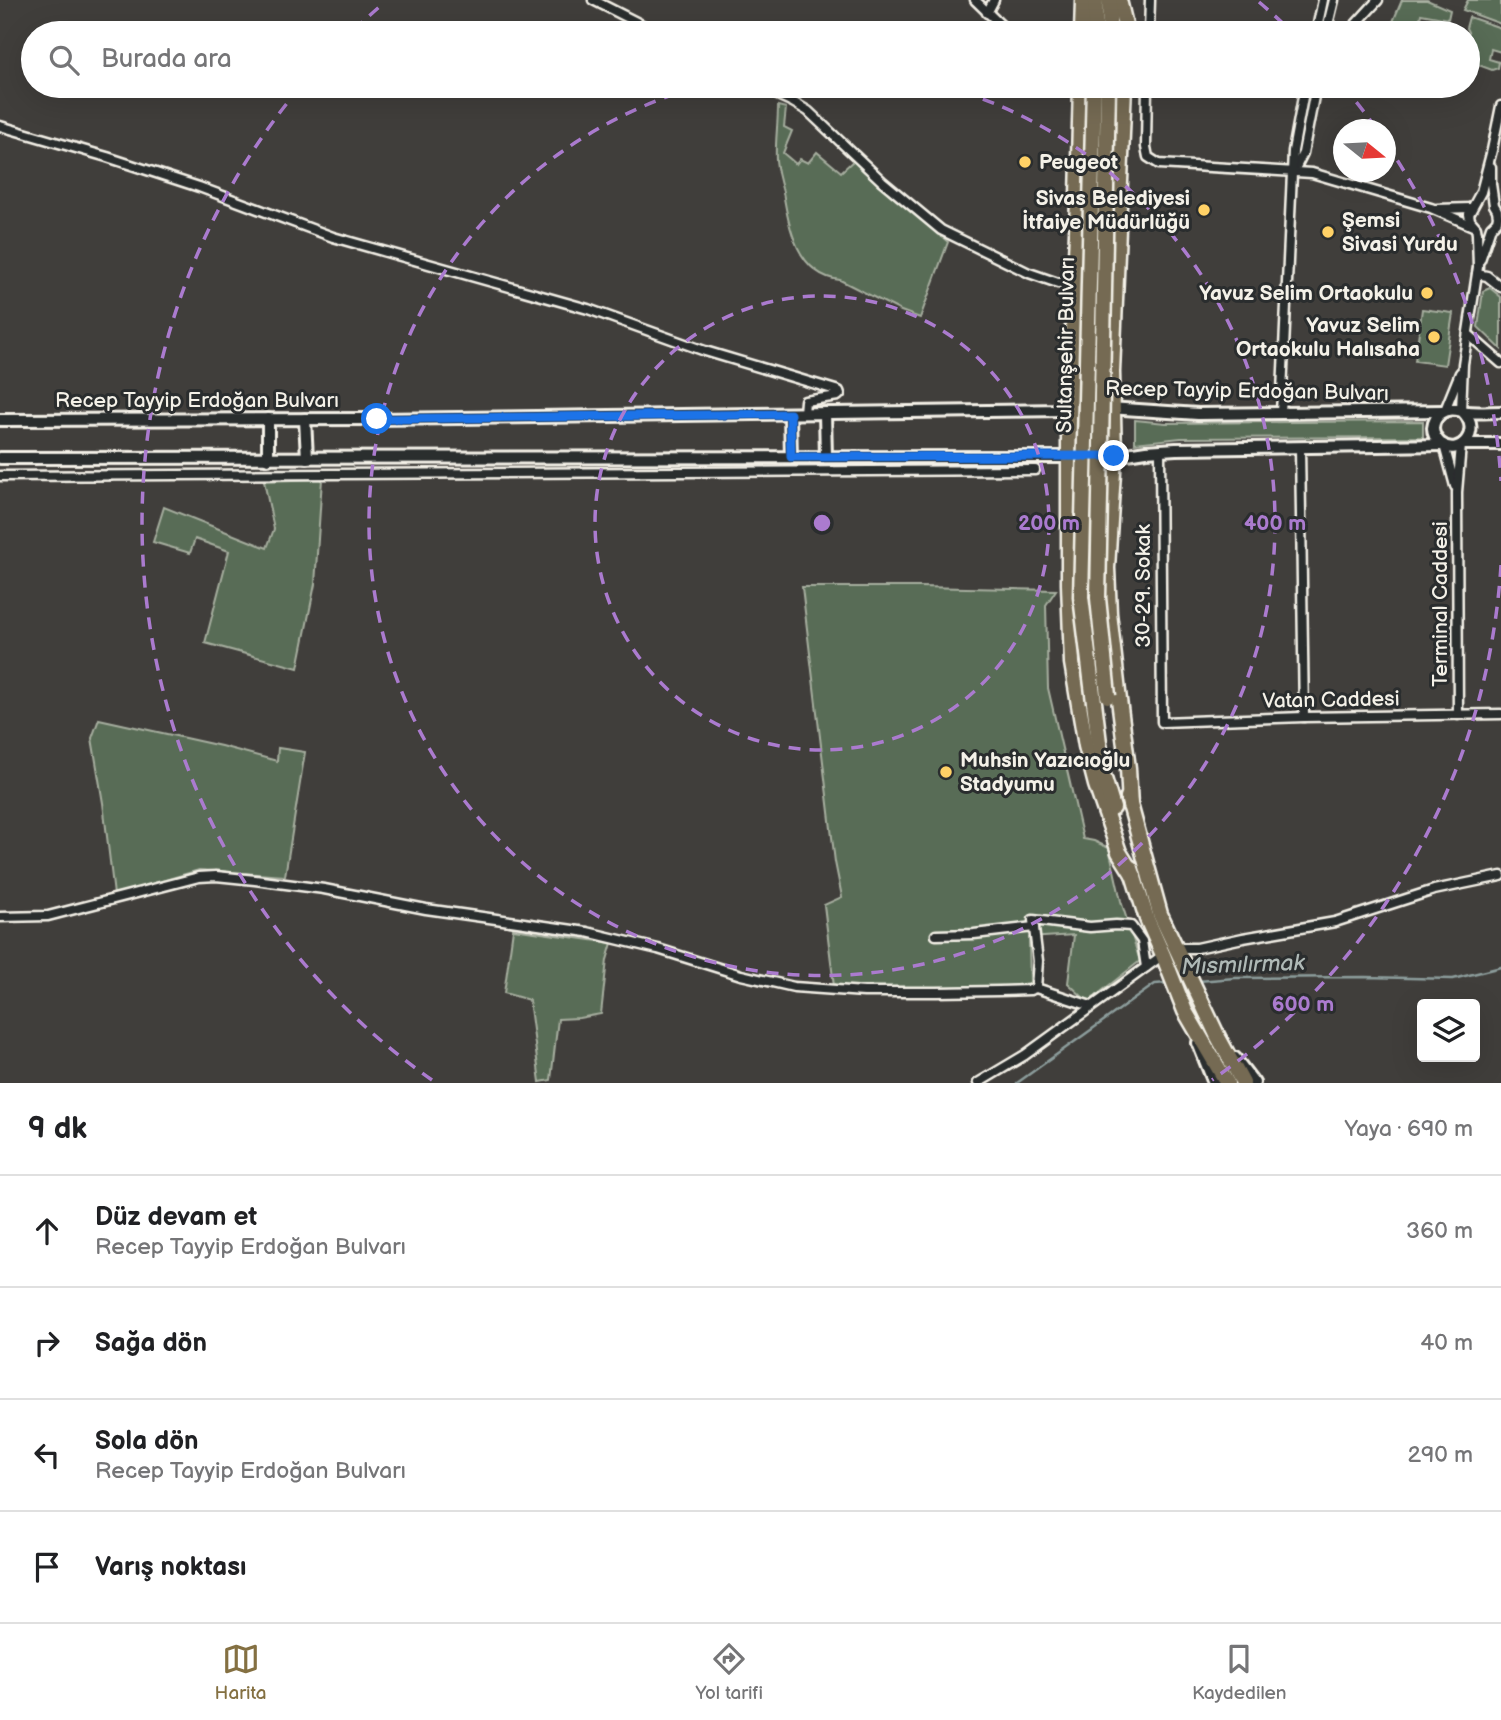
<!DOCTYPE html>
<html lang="tr">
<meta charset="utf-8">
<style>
:root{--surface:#fff;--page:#f6f6f6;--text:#202124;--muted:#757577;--line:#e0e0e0;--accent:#847042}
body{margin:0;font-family:"Balsamiq Sans",sans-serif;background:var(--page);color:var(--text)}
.controls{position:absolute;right:21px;bottom:21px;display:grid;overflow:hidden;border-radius:7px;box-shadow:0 7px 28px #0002}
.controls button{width:63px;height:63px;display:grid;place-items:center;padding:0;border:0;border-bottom:2px solid var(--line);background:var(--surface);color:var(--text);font:35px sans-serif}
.compass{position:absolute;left:1333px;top:119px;width:63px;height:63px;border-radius:50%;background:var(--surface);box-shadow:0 7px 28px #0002;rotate:108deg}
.stop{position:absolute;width:21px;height:21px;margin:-16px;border:5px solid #1a73e8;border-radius:50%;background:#fff}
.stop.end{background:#1a73e8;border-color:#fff;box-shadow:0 2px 7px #0008}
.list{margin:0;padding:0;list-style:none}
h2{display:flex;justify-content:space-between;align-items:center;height:91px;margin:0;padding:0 28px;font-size:30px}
h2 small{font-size:23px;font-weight:400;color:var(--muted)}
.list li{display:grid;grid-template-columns:46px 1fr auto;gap:21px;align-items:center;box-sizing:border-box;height:112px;padding:0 28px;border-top:2px solid var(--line)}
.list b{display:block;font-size:26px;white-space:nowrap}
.list p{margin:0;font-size:23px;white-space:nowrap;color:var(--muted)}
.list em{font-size:23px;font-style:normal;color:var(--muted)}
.icon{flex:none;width:38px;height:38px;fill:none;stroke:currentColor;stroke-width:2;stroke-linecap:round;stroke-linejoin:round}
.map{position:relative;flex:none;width:1501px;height:1083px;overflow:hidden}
.search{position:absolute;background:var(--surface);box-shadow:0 7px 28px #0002;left:21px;right:21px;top:21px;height:77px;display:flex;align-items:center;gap:18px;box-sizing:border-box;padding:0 24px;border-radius:38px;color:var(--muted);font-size:26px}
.sheet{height:539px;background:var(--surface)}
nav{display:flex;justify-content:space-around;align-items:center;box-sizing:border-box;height:98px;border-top:2px solid var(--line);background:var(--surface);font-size:19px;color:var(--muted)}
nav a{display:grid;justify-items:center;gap:4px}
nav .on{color:var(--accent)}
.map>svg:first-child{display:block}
.green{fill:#596c56;stroke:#a6ae9f;stroke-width:2}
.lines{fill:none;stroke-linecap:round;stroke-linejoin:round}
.stream{stroke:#8c9d9c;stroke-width:2.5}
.street-casing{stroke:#f4f1e8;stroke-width:13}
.secondary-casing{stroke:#f4f1e8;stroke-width:16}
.highway-casing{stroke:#f4f1e8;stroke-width:19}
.street{stroke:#2a2d2e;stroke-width:8}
.secondary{stroke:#2a2d2e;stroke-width:10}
.highway{stroke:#746b52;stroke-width:14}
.highway-bridge-casing{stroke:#f4f1e8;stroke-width:19;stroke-linecap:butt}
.highway-bridge{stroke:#746b52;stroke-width:14}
.route{stroke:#1a73e8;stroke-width:9}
.ring{fill:none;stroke:#ab7bcf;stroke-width:3.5;stroke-dasharray:12 9}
.poi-dot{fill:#ffd166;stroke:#2a2d2e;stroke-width:2.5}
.labels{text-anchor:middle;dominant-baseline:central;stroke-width:6;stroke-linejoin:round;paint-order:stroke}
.poi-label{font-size:21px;font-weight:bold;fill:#f4f1e8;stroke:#2a2d2e;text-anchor:start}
.street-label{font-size:21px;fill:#f4f1e8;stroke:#2a2d2e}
.water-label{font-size:23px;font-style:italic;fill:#afb9b6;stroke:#2a2d2e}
.centre{fill:#ab7bcf;stroke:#2a2d2e;stroke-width:3.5}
.ring-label{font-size:21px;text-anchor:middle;font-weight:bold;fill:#ab7bcf;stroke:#2a2d2e;stroke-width:6;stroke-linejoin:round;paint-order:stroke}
</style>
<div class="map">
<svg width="1501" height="1083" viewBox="0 0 1501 1083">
<rect width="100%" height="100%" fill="#403e3b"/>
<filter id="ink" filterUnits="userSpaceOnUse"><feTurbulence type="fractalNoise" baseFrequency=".0143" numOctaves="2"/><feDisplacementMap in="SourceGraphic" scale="14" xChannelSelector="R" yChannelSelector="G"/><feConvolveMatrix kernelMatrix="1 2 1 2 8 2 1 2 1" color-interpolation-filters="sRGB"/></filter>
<g filter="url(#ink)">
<g class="green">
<polygon points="1402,0 1427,0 1450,10 1448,19 1421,14 1417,33 1406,33 1407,29 1392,24"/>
<polygon points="1468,0 1501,0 1501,24 1463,10"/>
<polygon points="1469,17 1501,28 1501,52 1491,49 1489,59 1499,62 1498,68 1492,70 1468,61 1468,32 1466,28"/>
<path d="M 778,106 L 786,108 L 784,127 L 792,131 L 783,153 L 796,164 L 800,159 L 808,163 L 817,152 L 841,172 L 854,160 L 948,242 L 920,318 L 901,311 L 840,280 C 797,275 789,227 783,192 C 780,182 777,171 776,160 C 775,143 778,124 778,106 Z"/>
<polygon points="1490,288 1501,297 1501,349 1478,327 1483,291"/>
<polygon points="1422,309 1453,313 1445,365 1415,361"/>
<polygon points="1135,420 1166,423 1423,421 1423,437 1181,438 1135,443"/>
<polygon points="322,479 315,584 298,668 205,643 229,551 195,539 190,553 153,542 164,507 267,548 274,529 264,481"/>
<polygon points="802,587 919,587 1056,590 1046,605 1048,688 1083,839 1094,841 1109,848 1121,901 1140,961 1088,1002 1068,983 1074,935 1029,938 1030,983 988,989 834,986 824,905 842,897 835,862"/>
<polygon points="99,719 221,746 277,761 278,748 305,752 285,876 199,870 114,895 103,803 92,738"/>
<polygon points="513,929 612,943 607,960 601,1014 579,1018 558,1019 551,1080 540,1082 529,1000 504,993"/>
</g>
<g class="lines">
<g class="stream">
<polyline points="1198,981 1235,978 1365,977 1453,979 1501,967"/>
<polyline points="1017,1083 1155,984 1167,983"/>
</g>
<defs>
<g id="street">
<polyline points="593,0 658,33"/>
<polyline points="975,0 1009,33"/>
<polyline points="987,13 994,0"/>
<polyline points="1356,24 1378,0"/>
<polyline points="1149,33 1150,0"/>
<polyline points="1316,33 1323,0"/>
<polyline points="1326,33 1334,0"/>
<polyline points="758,86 791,101 808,111 882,181 941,230 1029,273 1058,283 1075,282"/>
<polyline points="1147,86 1146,147 1148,157 1159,164 1312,173 1431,208 1473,226"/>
<polyline points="791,101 795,86"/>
<polyline points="0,126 107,157 199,187 333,237 588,309 705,351 839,391 840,394 838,396 805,401 804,413"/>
<polyline points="1293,173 1303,153 1316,86"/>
<polyline points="1437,209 1471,208"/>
<polyline points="1480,260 1491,227 1497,221 1498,216 1497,210 1494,205 1491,184 1491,167"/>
<polyline points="1477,274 1487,276 1501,287"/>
<polyline points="1468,334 1501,363"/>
<polyline points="1445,410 1460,373"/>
<polyline points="1461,411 1463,364 1478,267 1477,234 1476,227 1470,220 1469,214 1481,192 1492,150 1501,106"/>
<polyline points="1281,414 1293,151 1305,86"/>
<polyline points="1444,445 1455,486"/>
<polyline points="1300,447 1304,717"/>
<polyline points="1160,450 1162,722 1304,717 1501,714"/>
<polyline points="0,476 1035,470"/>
<polyline points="1458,715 1457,492 1461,445"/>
<polyline points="0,917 48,916 199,877 216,876 255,880 324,889 426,909 587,932 658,949 741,975 794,987 864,992 937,992 999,991 1030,990 1036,988 1091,1006"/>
<polyline points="936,935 974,934 1034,927"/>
<polyline points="1176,948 1197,948 1243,938 1335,922 1434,890 1501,876"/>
<polyline points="1036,988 1038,961 1033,920 1090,927 1116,925 1131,926 1142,941 1146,967"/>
<polyline points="978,1083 1025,1055 1163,955"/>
</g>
<g id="secondary">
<polyline points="1109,408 1198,414 1443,411"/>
<path d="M 1463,412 C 1483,431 1459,459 1440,443 C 1436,439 1433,433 1433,428 C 1434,416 1445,407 1457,410 C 1460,410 1464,412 1467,412 C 1478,413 1490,412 1501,412"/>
<polyline points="825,413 826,457"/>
<polyline points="790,414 791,457"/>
<polyline points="268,419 268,459"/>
<polyline points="305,419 307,458"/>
<polyline points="0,420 377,419 1065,410 1093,408"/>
<polyline points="1463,444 1501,444"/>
<polyline points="0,458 1069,457 1114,456 1146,451 1176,449 1443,445"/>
<polyline points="1198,1043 1214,1083"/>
<polyline points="1235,1058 1254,1083"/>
</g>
<g id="highway">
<polyline points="1119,0 1127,33"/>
<polyline points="1082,33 1083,0"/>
<polyline points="1095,33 1096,0"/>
<polyline points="1109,33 1110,0"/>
<polyline points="1081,86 1077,232 1069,425 1069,584 1072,663 1086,746 1096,785 1119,852 1134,876"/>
<polyline points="1124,86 1112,372 1114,456 1107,568 1109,613 1118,692 1128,768 1130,806"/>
<polyline points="1094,702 1103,775 1113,808"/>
<polyline points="1128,797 1160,914 1218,1037 1243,1083"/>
<polyline points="1131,868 1147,919 1163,955 1185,1011 1227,1083"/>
</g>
</defs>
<use href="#street" class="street-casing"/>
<use href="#secondary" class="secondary-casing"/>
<use href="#highway" class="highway-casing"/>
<use href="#street" class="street"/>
<use href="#secondary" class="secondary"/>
<use href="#highway" class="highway"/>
<defs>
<g id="highway-bridge">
<polyline points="1094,86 1081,597 1094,702"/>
<polyline points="1108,86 1098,598 1108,696"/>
</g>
</defs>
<use href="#highway-bridge" class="highway-bridge-casing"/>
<use href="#highway-bridge" class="highway-bridge"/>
</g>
</g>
<g class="lines" filter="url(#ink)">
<polyline class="route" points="377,419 790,414 791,457 1114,456"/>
</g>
<g class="ring">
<circle cx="822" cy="523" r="227"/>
<path d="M943 86A453 453 0 1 1 701 86"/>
<path d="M1501 565A680 680 0 0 1 1212 1080M432 1080A680 680 0 0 1 301 86M354 30A680 680 0 0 1 385 2M1259 2A680 680 0 0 1 1290 30M1343 86A680 680 0 0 1 1376 128M1386 143A680 680 0 0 1 1501 481"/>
</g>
<g class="poi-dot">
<circle cx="1025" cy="162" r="7"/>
<circle cx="1204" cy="210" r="7"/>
<circle cx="1328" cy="232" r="7"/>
<circle cx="1427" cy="293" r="7"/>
<circle cx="1434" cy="337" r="7"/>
<circle cx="946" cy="772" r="7"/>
</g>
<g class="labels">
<g class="poi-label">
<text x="1039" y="162">Peugeot</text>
<text x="1190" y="198" text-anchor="end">Sivas Belediyesi<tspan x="1190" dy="24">İtfaiye Müdürlüğü</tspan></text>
<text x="1342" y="220">Şemsi<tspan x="1342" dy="24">Sivasi Yurdu</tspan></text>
<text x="1413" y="293" text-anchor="end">Yavuz Selim Ortaokulu</text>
<text x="1420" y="325" text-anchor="end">Yavuz Selim<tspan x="1420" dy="24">Ortaokulu Halısaha</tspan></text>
<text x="960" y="760">Muhsin Yazıcıoğlu<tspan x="960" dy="24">Stadyumu</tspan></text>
</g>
<g class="street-label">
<text transform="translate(1066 345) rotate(-89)">Sultanşehir Bulvarı</text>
<text transform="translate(1247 391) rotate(1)">Recep Tayyip Erdoğan Bulvarı</text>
<text x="197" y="400">Recep Tayyip Erdoğan Bulvarı</text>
<text transform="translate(1143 586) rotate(-90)">30-29. Sokak</text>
<text transform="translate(1440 604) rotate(-90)">Terminal Caddesi</text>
<text transform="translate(1331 700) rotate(-1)">Vatan Caddesi</text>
</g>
<g class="water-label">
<text transform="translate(1243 965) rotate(-2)">Mısmılırmak</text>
</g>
</g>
<circle cx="822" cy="523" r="10" class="centre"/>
<g class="ring-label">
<text x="1049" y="530">200 m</text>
<text x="1275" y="530">400 m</text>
<text x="1303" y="1011">600 m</text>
</g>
</svg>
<div class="controls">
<button><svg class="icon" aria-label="layers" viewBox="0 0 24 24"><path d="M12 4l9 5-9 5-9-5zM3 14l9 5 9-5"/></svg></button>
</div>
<svg class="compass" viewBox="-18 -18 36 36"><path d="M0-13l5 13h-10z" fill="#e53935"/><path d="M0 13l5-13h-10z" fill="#757577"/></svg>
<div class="stop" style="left:377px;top:419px"></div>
<div class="stop end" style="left:1114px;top:456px"></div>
<div class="search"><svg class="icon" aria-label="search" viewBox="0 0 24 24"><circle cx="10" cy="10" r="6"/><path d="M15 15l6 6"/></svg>Burada ara</div>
</div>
<section class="sheet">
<h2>9 dk<small>Yaya · 690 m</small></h2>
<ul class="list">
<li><svg class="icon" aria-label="ahead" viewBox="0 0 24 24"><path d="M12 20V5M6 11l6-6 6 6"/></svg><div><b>Düz devam et</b><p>Recep Tayyip Erdoğan Bulvarı</p></div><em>360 m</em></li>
<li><svg class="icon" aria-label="right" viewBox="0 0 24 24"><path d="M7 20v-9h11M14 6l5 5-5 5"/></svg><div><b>Sağa dön</b></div><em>40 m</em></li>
<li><svg class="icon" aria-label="left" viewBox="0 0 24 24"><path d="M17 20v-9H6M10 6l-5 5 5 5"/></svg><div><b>Sola dön</b><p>Recep Tayyip Erdoğan Bulvarı</p></div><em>290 m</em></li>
<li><svg class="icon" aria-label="arrive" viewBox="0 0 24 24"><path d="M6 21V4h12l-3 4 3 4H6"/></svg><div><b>Varış noktası</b></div></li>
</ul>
</section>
<nav>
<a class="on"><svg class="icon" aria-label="map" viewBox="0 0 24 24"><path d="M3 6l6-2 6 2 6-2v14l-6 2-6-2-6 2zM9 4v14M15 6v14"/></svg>Harita</a>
<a><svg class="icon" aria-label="directions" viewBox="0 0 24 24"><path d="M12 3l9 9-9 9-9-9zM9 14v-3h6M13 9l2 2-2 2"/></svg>Yol tarifi</a>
<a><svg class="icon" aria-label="saved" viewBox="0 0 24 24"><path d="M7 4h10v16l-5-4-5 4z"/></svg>Kaydedilen</a>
</nav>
